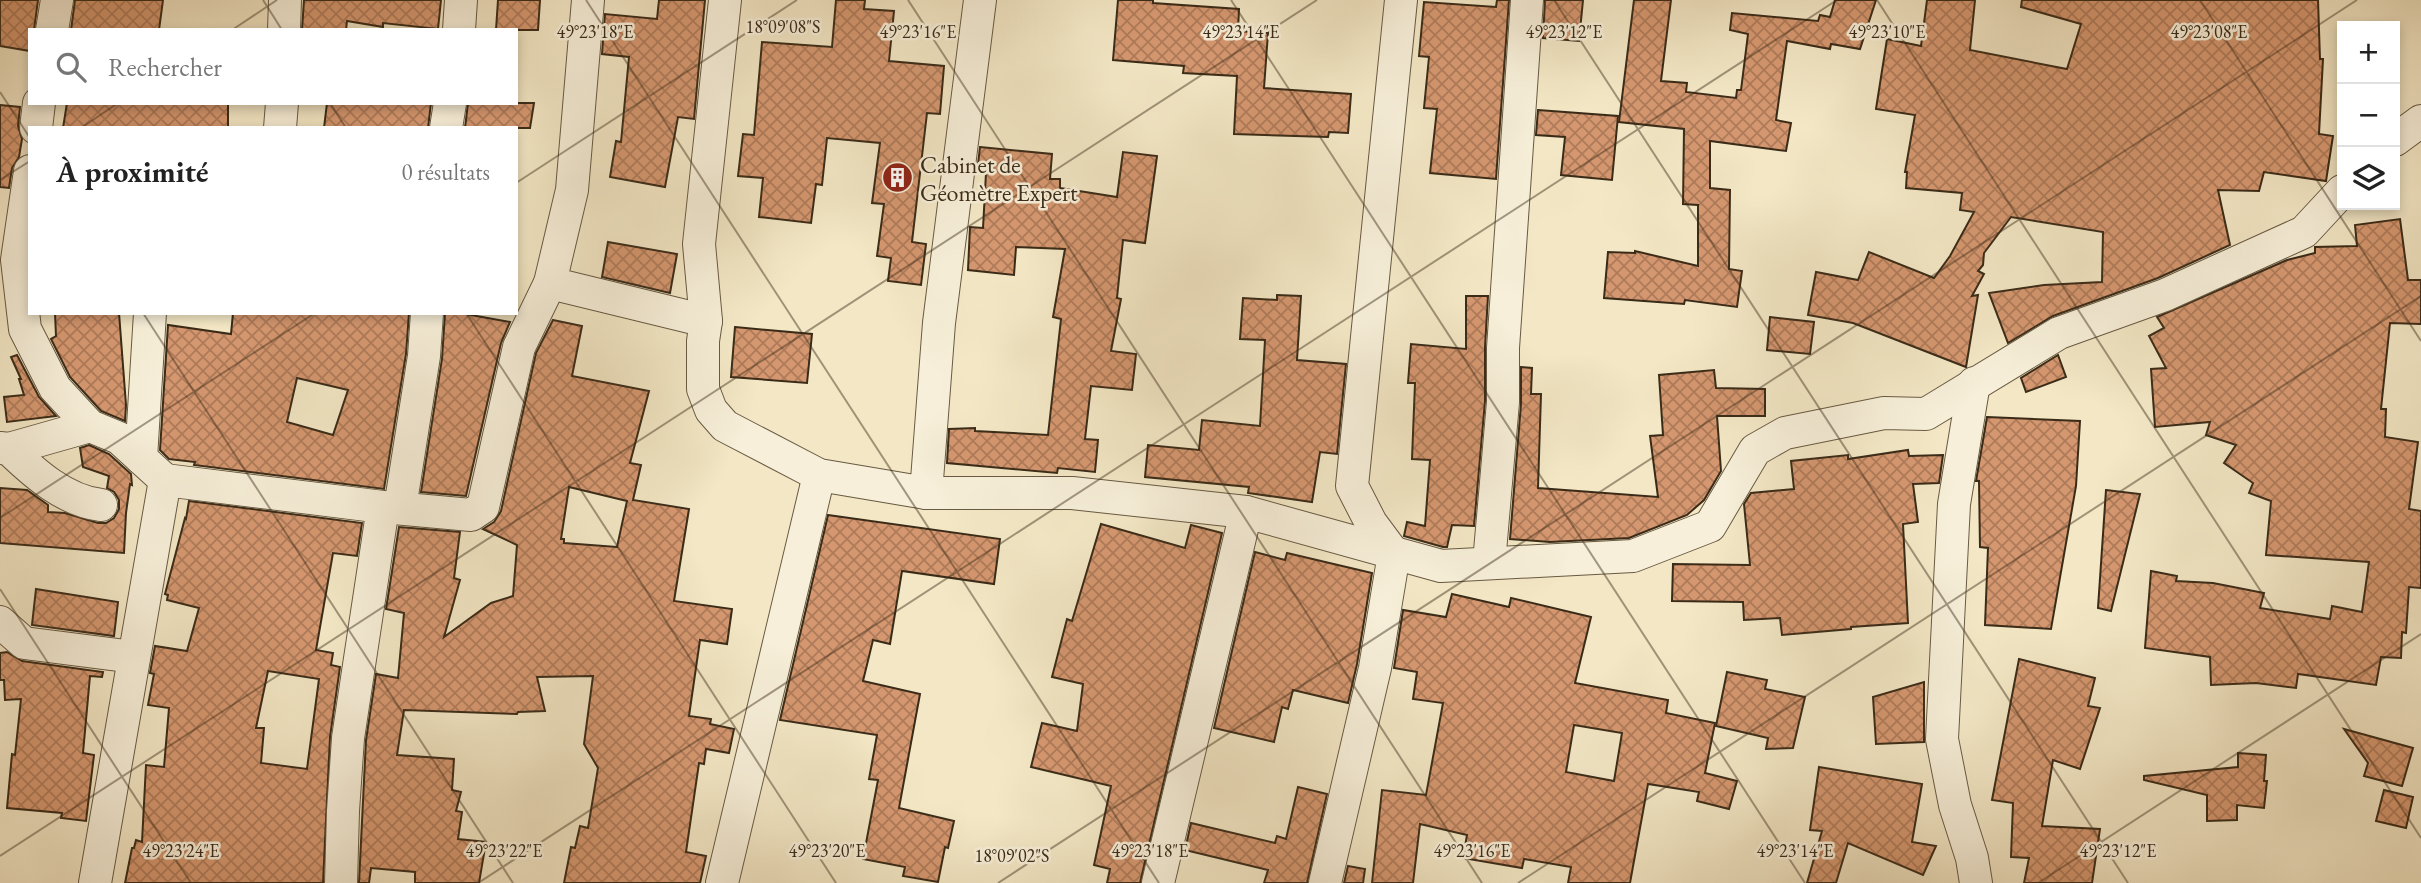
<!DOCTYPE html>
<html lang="fr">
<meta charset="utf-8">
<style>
:root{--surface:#fff;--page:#f2f2f2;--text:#222;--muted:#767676;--line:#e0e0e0}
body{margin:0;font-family:"EB Garamond",serif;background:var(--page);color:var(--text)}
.controls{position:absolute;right:21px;top:21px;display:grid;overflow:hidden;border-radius:0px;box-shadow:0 4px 10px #0003}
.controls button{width:63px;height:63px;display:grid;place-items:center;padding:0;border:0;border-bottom:2px solid var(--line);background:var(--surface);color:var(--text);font:35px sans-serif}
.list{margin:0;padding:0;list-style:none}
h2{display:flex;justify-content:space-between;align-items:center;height:91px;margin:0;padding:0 28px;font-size:30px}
h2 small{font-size:23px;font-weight:400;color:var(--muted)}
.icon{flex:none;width:38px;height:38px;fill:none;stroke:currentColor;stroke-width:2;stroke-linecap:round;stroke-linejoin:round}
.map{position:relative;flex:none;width:2421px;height:883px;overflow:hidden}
.search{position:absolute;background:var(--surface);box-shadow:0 4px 10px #0003;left:28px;top:28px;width:490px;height:77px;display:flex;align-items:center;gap:18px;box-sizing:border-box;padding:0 24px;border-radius:0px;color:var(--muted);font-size:26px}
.panel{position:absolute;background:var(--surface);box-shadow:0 4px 10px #0003;left:28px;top:126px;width:490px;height:189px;border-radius:0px}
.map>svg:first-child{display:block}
.building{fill:url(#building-cross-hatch);stroke:#3a2b18;stroke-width:2;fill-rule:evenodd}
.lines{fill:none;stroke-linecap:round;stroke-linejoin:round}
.minor-casing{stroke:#685a43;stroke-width:34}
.minor{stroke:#f7efd9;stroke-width:32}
.ticks{fill:none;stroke:#3a2b18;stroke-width:2;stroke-opacity:0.45}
.labels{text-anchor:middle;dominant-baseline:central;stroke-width:5;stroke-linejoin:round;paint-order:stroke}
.poi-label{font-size:24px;fill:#3a2b18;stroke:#f7efd9;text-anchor:start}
.ticks-label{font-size:18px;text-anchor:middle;fill:#3a2b18;stroke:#f7efd9;stroke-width:5;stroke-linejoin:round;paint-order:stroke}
</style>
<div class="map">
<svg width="2421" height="883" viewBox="0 0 2421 883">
<defs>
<pattern id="building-cross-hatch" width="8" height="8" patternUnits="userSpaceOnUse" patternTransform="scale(1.75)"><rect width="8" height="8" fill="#d5976f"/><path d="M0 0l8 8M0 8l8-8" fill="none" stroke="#ae7b5a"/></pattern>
</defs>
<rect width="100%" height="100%" fill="#f3e7c5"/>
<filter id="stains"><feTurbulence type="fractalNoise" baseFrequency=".00286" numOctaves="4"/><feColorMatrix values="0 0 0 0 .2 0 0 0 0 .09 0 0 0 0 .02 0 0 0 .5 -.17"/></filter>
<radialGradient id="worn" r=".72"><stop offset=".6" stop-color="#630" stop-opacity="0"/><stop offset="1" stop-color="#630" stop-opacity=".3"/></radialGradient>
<g class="building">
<polygon points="0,0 38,0 34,30 30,30 30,51 0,46"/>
<polygon points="75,0 163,0 159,30 71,30"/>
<polygon points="304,0 441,0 438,29 383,23 383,27 347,21 346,30 302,30"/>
<polygon points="498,0 540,0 538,30 496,30"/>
<polygon points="659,0 705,0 694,119 678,117 665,187 610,177 616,141 621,142 629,57 602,54 605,14 657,19"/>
<polygon points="836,0 865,0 864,9 894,11 889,61 944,66 940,114 927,113 912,242 926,244 921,285 888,281 891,258 877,256 884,204 872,203 880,143 827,138 822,185 816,184 811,223 759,217 763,178 738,176 743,134 754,135 762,42 832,47"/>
<polygon points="1118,0 1153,0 1153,3 1239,9 1238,31 1268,33 1264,88 1351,94 1348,133 1329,132 1328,137 1234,134 1237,76 1183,73 1184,66 1113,60"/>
<polygon points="1497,0 1509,0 1496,179 1430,173 1437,109 1424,108 1429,57 1419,56 1424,2 1496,7"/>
<polygon points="1545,0 1583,0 1579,41 1543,38"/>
<polygon points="1634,0 1671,0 1661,81 1687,83 1686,92 1736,98 1737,90 1741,90 1748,34 1730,30 1732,13 1818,21 1820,15 1830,17 1835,0 1876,0 1860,49 1831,44 1830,49 1787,41 1776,120 1791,123 1786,151 1710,141 1710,188 1730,190 1729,269 1742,271 1737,307 1685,300 1684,304 1604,298 1608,252 1635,253 1635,251 1698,266 1698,205 1683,204 1684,129 1619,122"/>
<polygon points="1927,0 1975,0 1970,50 2067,69 2081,24 2021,7 2022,0 2318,0 2320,59 2323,59 2319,134 2333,136 2326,181 2264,172 2259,191 2218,190 2230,245 2158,278 2053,316 2008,343 1989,293 2044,285 2102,282 2103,232 2011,217 1984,253 1983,265 1978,271 1984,274 1972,296 1978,295 1966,367 1853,323 1808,315 1816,272 1858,280 1869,252 1934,278 1950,256 1974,212 1960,210 1962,193 1906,188 1907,172 1905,172 1915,115 1876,109 1887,39 1921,46"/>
<polygon points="67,103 228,103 228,128 63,128"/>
<polygon points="327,103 431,103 428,128 324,128"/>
<polygon points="468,103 534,103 530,128 465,128"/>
<polygon points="0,105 20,107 18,126 22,139 19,157 12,168 9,188 0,187"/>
<polygon points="1538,110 1618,116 1612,180 1561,175 1565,137 1536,135"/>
<polygon points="980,147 1052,154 1050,179 1060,179 1060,188 1117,197 1123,152 1157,156 1145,243 1123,240 1117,298 1121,299 1111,351 1136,354 1132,390 1091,386 1085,439 1098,440 1095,472 1058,468 1057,473 947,463 949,429 975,428 975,431 1048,435 1061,319 1053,317 1065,249 1016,247 1014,275 968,270 970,227 983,228 986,173 977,173"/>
<polygon points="2400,219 2408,280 2421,280 2421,324 2390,323 2381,409 2386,409 2385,437 2418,442 2409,509 2421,511 2421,588 2409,587 2406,633 2402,632 2401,658 2381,657 2376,685 2298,674 2296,688 2256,683 2211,685 2210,657 2145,648 2151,571 2177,576 2176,581 2213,583 2264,593 2260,608 2330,619 2332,606 2362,612 2369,562 2266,555 2271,501 2249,493 2253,483 2224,463 2236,445 2206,435 2210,422 2155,427 2151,369 2166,368 2149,336 2164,328 2157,317 2287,260 2315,253 2315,247 2357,246 2355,225"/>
<polygon points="608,242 677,254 670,293 602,277"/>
<polygon points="1277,295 1301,296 1297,360 1346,364 1337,454 1320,452 1312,502 1248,493 1249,487 1145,477 1148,445 1199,450 1202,420 1260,426 1265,340 1240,339 1243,298 1277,300"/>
<polygon points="1466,296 1488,296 1485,347 1485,401 1474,526 1452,525 1447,547 1443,547 1404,536 1407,522 1425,526 1430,460 1412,459 1415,383 1408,383 1411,344 1466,349"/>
<polygon points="55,313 119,313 126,405 125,421 101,411 70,377 51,339 56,336"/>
<path d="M 233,313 L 409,313 L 406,354 L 384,489 L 194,465 L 195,462 L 169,459 L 160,450 L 168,325 L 231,334 ZM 297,378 L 348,390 L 333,435 L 287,422 Z"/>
<polygon points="445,313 460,313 510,322 501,343 466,496 421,492 442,359"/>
<polygon points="1770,317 1814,322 1810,354 1767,350"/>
<path d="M 553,320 L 582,326 L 572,376 L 649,391 L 630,463 L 641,465 L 633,500 L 689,509 L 674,601 L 732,609 L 727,644 L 700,640 L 689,716 L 711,719 L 710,724 L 734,729 L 729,753 L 706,749 L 704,764 L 699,763 L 686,852 L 706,856 L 700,883 L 564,883 L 571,847 L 575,848 L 580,826 L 588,828 L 598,768 L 584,744 L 593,676 L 537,677 L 545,711 L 518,712 L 517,714 L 404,710 L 397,755 L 454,759 L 452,790 L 461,792 L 456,811 L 462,812 L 458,839 L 486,842 L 479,883 L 415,883 L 415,872 L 371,868 L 369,883 L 359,883 L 366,740 L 376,674 L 398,678 L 404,613 L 386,609 L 399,527 L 460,532 L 454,578 L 460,580 L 444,637 L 491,603 L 513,596 L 517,545 L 483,529 L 494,522 L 501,511 L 536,353 ZM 569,487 L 627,501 L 617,547 L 564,543 L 564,539 L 561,539 Z"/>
<polygon points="735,327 812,334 807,383 731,377"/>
<polygon points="17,355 39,397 56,416 7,422 4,397 24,395 19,379 21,379 11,357"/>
<polygon points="2058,355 2066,377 2026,392 2021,378"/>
<polygon points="1521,367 1532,368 1531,394 1541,394 1538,488 1658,497 1650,436 1663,435 1659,375 1714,370 1716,388 1765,389 1765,416 1717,416 1721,471 1704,500 1687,515 1629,538 1550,542 1510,539 1521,404"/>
<polygon points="1987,417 2080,421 2076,486 2051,629 1985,625 1988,548 1980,547 1979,481 1976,481"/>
<polygon points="89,445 109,454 131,474 132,485 130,484 126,513 124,553 0,543 0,488 27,490 48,505 48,512 65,513 98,523 106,523 114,518 119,509 119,500 114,492 107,488 109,476 83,467 80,448"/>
<polygon points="1908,450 1909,456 1943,455 1939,483 1913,484 1918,522 1903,524 1908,623 1851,627 1851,629 1782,635 1780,618 1744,620 1743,602 1672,601 1673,564 1750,565 1744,504 1751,493 1794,489 1791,461 1848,455 1848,459"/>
<polygon points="2106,490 2140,494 2111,611 2098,608"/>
<path d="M 189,501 L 362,523 L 357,556 L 333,553 L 316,650 L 333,653 L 331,665 L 340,667 L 330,737 L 323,883 L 125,883 L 132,848 L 134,848 L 136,840 L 142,842 L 146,765 L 164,767 L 169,708 L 148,705 L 154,674 L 150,673 L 155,646 L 187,651 L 199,608 L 167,600 L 168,595 L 165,594 L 185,518 L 186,519 ZM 268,671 L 319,679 L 307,769 L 261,763 L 264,728 L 256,728 Z"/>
<polygon points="828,515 1000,539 994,584 902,571 890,644 873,640 863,681 920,694 899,808 954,821 948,848 945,847 938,882 903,876 905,867 863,859 878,780 869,779 877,735 780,720"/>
<polygon points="1101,524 1185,548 1191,525 1222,533 1140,883 1107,883 1110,869 1094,865 1111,786 1031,767 1042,723 1077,731 1083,684 1052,677 1067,619 1072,621"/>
<polygon points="1255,552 1285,560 1287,553 1372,573 1357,664 1348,703 1293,690 1288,709 1282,707 1274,742 1214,728"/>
<polygon points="36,589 118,602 114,636 32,625"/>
<path d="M 1452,594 L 1509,607 L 1511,598 L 1591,617 L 1575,683 L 1668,700 L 1666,713 L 1715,723 L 1705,773 L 1737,781 L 1729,809 L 1697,801 L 1699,792 L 1648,784 L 1630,883 L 1568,883 L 1571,867 L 1524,859 L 1522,868 L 1463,858 L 1467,835 L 1420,824 L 1413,883 L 1372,883 L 1382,790 L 1426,795 L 1443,703 L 1413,699 L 1417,672 L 1394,668 L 1403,610 L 1446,617 ZM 1574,725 L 1622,733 L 1614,781 L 1566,772 Z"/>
<polygon points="7,652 22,661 103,672 102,677 90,676 83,753 94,755 86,821 61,818 62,813 7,808 12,754 15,755 21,699 5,700 4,680 0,680 0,653"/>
<polygon points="2019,659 2095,678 2088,706 2100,708 2080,769 2053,760 2042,826 2100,829 2092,883 2024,883 2029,858 2011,857 2013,803 1992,800"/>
<polygon points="1727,672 1767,680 1765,689 1805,697 1793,748 1766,749 1768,738 1716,726"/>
<polygon points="1924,682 1924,742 1876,744 1873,697"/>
<polygon points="2344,729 2413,748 2402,786 2364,776 2368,763"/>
<polygon points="2238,753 2266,755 2264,781 2267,781 2264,808 2237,805 2237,820 2207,821 2207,795 2144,780 2144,776 2238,767"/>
<polygon points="1819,767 1922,784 1912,842 1936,846 1923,875 1848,843 1836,883 1807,883 1822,831 1810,830"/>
<polygon points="1298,787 1327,794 1307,883 1264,883 1268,870 1185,850 1191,823 1275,843 1277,836 1286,839"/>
<polygon points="2384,790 2413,797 2406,828 2376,821"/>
<polygon points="1348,866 1365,869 1363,883 1344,883"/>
</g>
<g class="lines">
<defs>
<g id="minor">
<polyline points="725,0 699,244 706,321 703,341 703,389 711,410 725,426 819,475 926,493 939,323 980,0"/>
<polyline points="52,30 57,0"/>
<polyline points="284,30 285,0"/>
<polyline points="459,30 461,0"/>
<polyline points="36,128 39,103"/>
<polyline points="280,128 282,103"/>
<polyline points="446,128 450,103"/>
<polyline points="2395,140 2421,121"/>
<polyline points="30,171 17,260 25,329 55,388 90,426 119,438 165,480 95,883"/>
<polyline points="550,283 572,190 588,0"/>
<polyline points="1974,383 1954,504 1942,739 1955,805 1972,858 1976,883"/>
<path d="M 0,448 L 9,449 C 34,473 65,501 101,505"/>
<polyline points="9,449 90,426"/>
<polyline points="141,458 150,313"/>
<polyline points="165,480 383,507 471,515 483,507 519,347 550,283 706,321"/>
<polyline points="926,493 1072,493 1246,512 1441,566 1633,556 1710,526 1755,450 1785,433 1884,413 1926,414 2059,333 2165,295 2304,232 2342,191"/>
<polyline points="400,508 424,356 427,313"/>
<polyline points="1489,563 1503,402 1503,348 1527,0"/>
<polyline points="0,622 24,643 134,657"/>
<polyline points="341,883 343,811 348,738 383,507"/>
<polyline points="722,883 819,475"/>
<polyline points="1158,883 1246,512"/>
<polyline points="1325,883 1375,668 1394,554 1371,523 1352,486 1401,0"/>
</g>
</defs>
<use href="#minor" class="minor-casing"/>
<use href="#minor" class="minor"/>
</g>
<path class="ticks" d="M 263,0 L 282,30M 586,0 L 1159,883M 908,0 L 1482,883M 1231,0 L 1805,883M 1554,0 L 2128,883M 1877,0 L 2421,838M 2200,0 L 2421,341M 232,30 L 277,0M 0,92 L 30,138M 330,103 L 346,128M 81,128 L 118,103M 0,180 L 30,161M 516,183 L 797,0M 143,313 L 513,883M 466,313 L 836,883M 0,518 L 315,313M 0,589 L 191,883M 0,856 L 1317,0M 478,883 L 1837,0M 998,883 L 2357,0M 1518,883 L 2421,296M 2038,883 L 2421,634"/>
<defs>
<symbol id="building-disc" viewBox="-11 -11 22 22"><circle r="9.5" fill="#8f2418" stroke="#f7efd9"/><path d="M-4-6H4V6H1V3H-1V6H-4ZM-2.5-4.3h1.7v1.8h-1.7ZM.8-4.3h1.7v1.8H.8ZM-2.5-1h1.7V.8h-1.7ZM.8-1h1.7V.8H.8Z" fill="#fff"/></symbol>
</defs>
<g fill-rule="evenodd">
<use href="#building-disc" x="880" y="160" width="35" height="35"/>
</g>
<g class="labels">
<g class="poi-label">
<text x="920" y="164">Cabinet de<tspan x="920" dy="28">Géomètre Expert</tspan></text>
</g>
</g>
<g class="ticks-label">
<text x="783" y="33">18°09'08"S</text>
<text x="595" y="38">49°23'18"E</text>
<text x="918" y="38">49°23'16"E</text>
<text x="1241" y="38">49°23'14"E</text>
<text x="1564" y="38">49°23'12"E</text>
<text x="1887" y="38">49°23'10"E</text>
<text x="2209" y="38">49°23'08"E</text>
<text x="181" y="857">49°23'24"E</text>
<text x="504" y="857">49°23'22"E</text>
<text x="827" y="857">49°23'20"E</text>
<text x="1150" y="857">49°23'18"E</text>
<text x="1472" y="857">49°23'16"E</text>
<text x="1795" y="857">49°23'14"E</text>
<text x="2118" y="857">49°23'12"E</text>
<text x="1012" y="862">18°09'02"S</text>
</g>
<rect width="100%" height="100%" filter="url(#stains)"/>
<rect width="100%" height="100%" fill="url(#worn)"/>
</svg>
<div class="controls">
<button>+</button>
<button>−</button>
<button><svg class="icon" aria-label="layers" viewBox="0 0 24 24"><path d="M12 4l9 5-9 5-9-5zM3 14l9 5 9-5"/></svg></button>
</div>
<div class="search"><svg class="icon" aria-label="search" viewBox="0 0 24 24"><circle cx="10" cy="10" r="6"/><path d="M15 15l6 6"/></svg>Rechercher</div>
<section class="panel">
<h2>À proximité<small>0 résultats</small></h2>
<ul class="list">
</ul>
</section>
</div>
